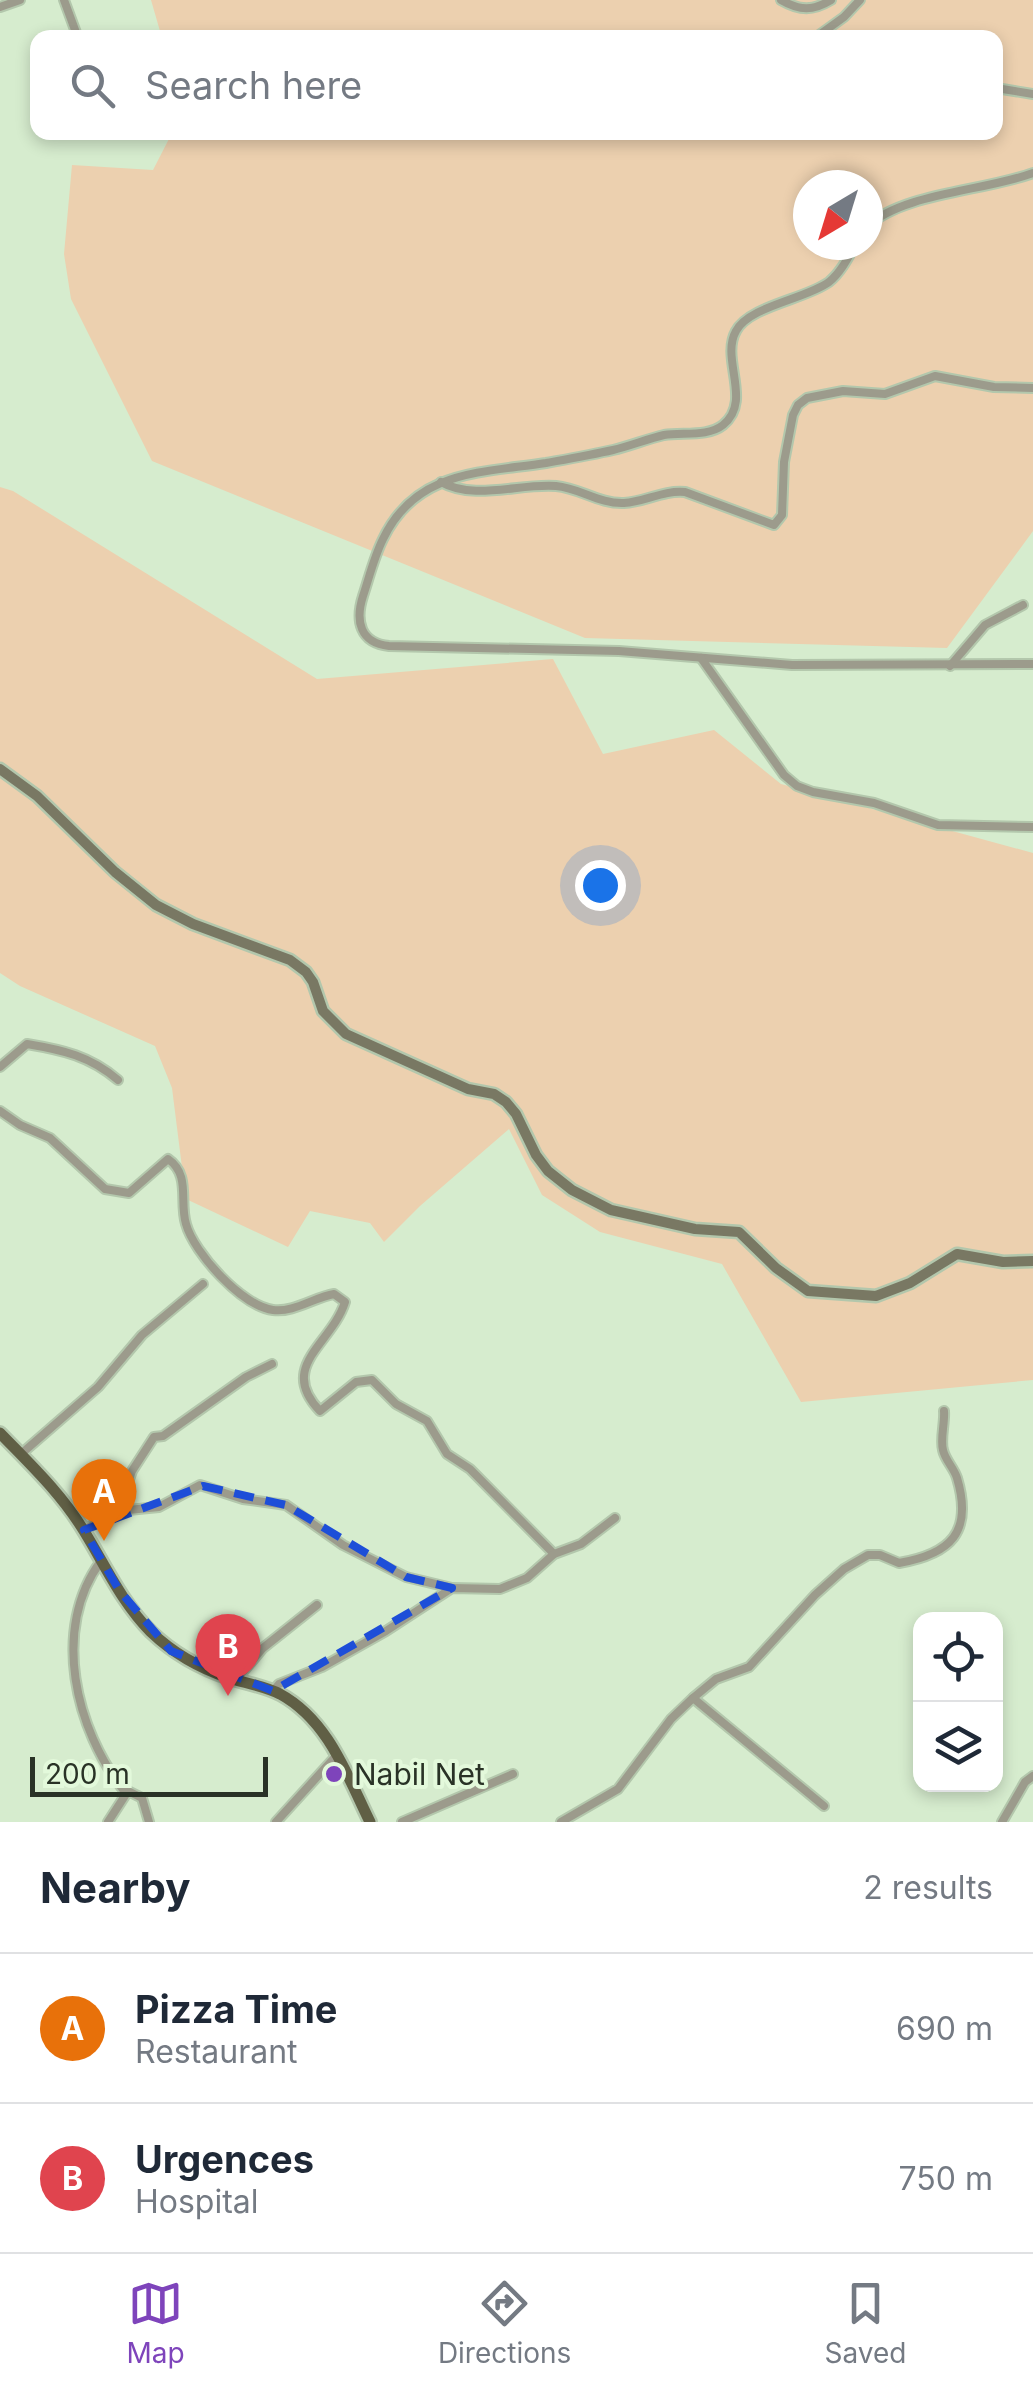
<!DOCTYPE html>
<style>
:root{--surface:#fff;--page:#f2f2f3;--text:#1f2937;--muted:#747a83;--line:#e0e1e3;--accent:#7e44bb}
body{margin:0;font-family:Inter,sans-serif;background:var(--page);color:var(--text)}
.controls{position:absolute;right:30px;bottom:30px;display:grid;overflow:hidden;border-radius:20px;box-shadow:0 5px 15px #0003}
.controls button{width:90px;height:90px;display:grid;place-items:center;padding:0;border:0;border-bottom:2px solid var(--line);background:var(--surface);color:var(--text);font:50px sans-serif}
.compass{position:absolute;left:793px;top:170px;width:90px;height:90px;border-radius:50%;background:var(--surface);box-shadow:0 5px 15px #0003;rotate:218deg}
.scale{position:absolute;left:30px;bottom:25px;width:238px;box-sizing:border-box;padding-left:10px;border:5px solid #293226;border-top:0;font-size:28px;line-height:35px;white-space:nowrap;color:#293226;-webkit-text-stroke:8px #e3f9db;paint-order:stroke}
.you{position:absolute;left:600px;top:885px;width:35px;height:35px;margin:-25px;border:8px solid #fff;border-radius:50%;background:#1a73e8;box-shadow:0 0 0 15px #1a73e833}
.badge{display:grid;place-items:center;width:65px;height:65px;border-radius:50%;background:var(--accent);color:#fff;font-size:32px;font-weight:700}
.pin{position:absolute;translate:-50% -82px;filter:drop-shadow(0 2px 5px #0008)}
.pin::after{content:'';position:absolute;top:52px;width:35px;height:30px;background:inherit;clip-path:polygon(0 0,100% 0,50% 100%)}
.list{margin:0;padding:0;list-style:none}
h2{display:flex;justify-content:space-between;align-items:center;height:130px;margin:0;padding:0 40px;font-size:42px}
h2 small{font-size:32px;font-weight:400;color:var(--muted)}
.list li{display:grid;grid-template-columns:65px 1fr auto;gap:30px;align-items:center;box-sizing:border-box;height:150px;padding:0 40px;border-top:2px solid var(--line)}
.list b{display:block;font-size:38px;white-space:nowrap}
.list p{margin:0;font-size:32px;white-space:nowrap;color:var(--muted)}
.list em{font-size:32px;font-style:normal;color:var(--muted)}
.icon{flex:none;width:55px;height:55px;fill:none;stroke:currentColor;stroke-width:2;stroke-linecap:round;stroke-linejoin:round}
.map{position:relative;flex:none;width:1033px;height:1822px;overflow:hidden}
.search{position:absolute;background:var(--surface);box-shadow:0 5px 15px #0003;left:30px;right:30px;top:30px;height:110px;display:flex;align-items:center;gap:25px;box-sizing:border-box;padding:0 35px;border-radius:20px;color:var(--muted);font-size:38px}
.sheet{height:430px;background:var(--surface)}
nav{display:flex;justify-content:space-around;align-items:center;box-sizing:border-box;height:140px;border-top:2px solid var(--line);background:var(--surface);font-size:28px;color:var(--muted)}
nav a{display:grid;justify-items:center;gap:5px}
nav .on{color:var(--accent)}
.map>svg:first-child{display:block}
.green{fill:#ecd0af;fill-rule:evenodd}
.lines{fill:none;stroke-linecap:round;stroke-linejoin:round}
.street-casing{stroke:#b3c7ac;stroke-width:12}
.secondary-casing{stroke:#b3c7ac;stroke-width:15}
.primary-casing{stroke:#b3c7ac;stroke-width:16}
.street{stroke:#9c9b8c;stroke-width:8}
.secondary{stroke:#797863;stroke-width:10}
.primary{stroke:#605f45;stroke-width:11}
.marked{fill:none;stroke:#1d4ed8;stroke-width:8;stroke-dasharray:20 12;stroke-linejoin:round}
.poi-dot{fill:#7e44bb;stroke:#e3f9db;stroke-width:4}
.labels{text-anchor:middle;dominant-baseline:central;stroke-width:8;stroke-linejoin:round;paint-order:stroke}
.poi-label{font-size:30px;fill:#293226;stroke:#e3f9db;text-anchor:start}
</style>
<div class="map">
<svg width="1033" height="1822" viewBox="0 0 1033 1822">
<rect width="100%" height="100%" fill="#d6ecce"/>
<g class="green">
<path d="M 151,0 L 1033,0 L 1033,531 L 947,648 L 585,638 L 152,461 L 71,299 L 64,254 L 72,165 L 153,170 L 172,133 L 996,132 L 996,38 L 162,38 ZM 808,185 L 868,185 L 868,245 L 808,245 Z"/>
<polygon points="0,487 13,491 317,679 553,659 603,754 714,730 781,784 1033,853 1033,1380 801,1402 722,1264 600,1232 542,1195 509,1129 420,1206 384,1242 370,1223 310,1211 288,1247 186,1199 172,1088 155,1046 20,986 0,973"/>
</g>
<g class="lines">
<defs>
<g id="street">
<polyline points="64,0 78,38"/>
<path d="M 781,0 C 800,11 813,11 831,0"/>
<polyline points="0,7 20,0"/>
<polyline points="815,38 844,17 860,0"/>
<polyline points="996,88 1033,94"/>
<polyline points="792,132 796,132"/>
<path d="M 868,226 C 903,193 985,191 1033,173"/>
<path d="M 855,245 C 848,258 841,272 829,282 C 806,299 749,306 736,331 C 720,359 753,401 723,425 C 708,437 683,432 664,435 C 647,439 630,446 613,450 C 591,455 568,459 546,463 C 481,473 416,470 383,539 C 374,557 369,578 363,596 C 355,621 360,643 389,646 L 619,651 L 792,665 L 1033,664"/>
<path d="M 441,482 C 474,501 520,483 556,486 C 580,488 599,504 624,503 C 645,502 663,490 685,492 L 774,525 L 782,515 L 784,462 L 793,415 L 798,405 L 807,398 L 843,391 L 885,394 L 935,376 L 994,387 L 1033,388"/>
<polyline points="701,658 784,775 797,786 813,792 874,803 938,825 1033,827"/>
<polyline points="950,666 985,625 1023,605"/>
<path d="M 0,1067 L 27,1044 C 63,1050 90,1056 118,1080"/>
<path d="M 0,1111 L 20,1125 L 50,1138 L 105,1189 L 129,1193 L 168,1159 C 191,1175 179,1201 186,1224 C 194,1253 242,1306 273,1310 C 293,1313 315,1297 334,1294 L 345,1302 C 332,1344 277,1366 320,1411 L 356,1382 L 372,1380 L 396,1404 L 427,1421 L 447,1454 L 470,1469 L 554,1554"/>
<polyline points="21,1454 98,1387 142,1335 203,1284"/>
<polyline points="118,1511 159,1507 200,1485 243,1499 286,1505 343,1545 406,1577 452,1588"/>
<polyline points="84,1530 118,1511 132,1471 154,1437 163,1436 246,1377 272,1364"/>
<path d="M 101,1561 C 51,1628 75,1730 125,1792"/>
<polyline points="236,1680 263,1648 317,1605"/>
<polyline points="273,1691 279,1684 322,1667 386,1631 452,1588 500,1589 527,1578 554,1554 581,1544 615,1518"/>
<polyline points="693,1698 824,1806"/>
<polyline points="108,1822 128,1791 142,1798 149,1822"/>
<polyline points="276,1822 337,1755"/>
<polyline points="402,1822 513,1774"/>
<path d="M 561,1822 L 618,1789 L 671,1719 L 693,1698 L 716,1679 L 749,1667 L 815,1595 L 844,1569 L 868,1555 L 880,1555 L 899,1563 C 951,1554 973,1532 957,1478 C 954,1468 945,1460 943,1450 C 940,1439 945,1423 944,1411"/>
<polyline points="1002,1822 1025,1782 1033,1776"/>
</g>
<polyline id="secondary" points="0,769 37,796 115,872 156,905 193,924 290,960 306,972 313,982 323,1011 346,1034 468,1089 494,1094 506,1102 516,1114 536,1155 548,1171 572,1190 611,1210 695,1229 739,1232 776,1268 808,1291 876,1296 910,1283 957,1254 1003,1262 1033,1261"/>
<path id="primary" d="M 0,1433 C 30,1464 61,1493 84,1531 C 105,1565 122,1603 151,1632 C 174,1654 199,1668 229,1678 C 245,1683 264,1686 280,1694 C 328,1720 347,1775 370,1822"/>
</defs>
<use href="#street" class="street-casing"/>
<use href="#secondary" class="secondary-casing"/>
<use href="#primary" class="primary-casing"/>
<use href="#street" class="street"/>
<use href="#secondary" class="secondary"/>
<use href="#primary" class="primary"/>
</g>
<path class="marked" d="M 203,1486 L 286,1505 L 406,1577 L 452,1588 L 273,1691 L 171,1651 L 119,1590 L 84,1530 Z"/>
<circle class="poi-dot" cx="334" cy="1774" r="10"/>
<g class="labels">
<g class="poi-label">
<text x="354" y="1774">Nabil Net</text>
</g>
</g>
</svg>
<div class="controls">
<button><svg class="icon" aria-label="locate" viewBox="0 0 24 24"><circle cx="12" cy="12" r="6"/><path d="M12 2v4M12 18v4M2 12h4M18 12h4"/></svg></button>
<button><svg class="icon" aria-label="layers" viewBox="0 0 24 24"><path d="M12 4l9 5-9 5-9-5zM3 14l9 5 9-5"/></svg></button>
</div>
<svg class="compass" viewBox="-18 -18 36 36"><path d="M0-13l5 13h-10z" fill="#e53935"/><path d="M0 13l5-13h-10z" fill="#747a83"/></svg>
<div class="scale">200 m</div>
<div class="you"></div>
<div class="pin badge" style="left:104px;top:1541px;background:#e8710a">A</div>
<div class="pin badge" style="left:228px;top:1696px;background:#e0444e">B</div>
<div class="search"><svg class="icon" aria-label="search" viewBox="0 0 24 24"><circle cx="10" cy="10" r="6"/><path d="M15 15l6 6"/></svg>Search here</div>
</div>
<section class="sheet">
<h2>Nearby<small>2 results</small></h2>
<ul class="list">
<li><span class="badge" style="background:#e8710a">A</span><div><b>Pizza Time</b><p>Restaurant</p></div><em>690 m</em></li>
<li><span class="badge" style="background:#e0444e">B</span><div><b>Urgences</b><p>Hospital</p></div><em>750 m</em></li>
</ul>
</section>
<nav>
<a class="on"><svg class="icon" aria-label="map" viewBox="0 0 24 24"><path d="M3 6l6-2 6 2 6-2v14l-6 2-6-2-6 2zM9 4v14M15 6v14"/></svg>Map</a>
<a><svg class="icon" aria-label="directions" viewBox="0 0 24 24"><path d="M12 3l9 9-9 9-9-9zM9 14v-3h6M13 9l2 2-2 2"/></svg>Directions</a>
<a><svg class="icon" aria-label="saved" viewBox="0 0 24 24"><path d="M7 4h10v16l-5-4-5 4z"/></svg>Saved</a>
</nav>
